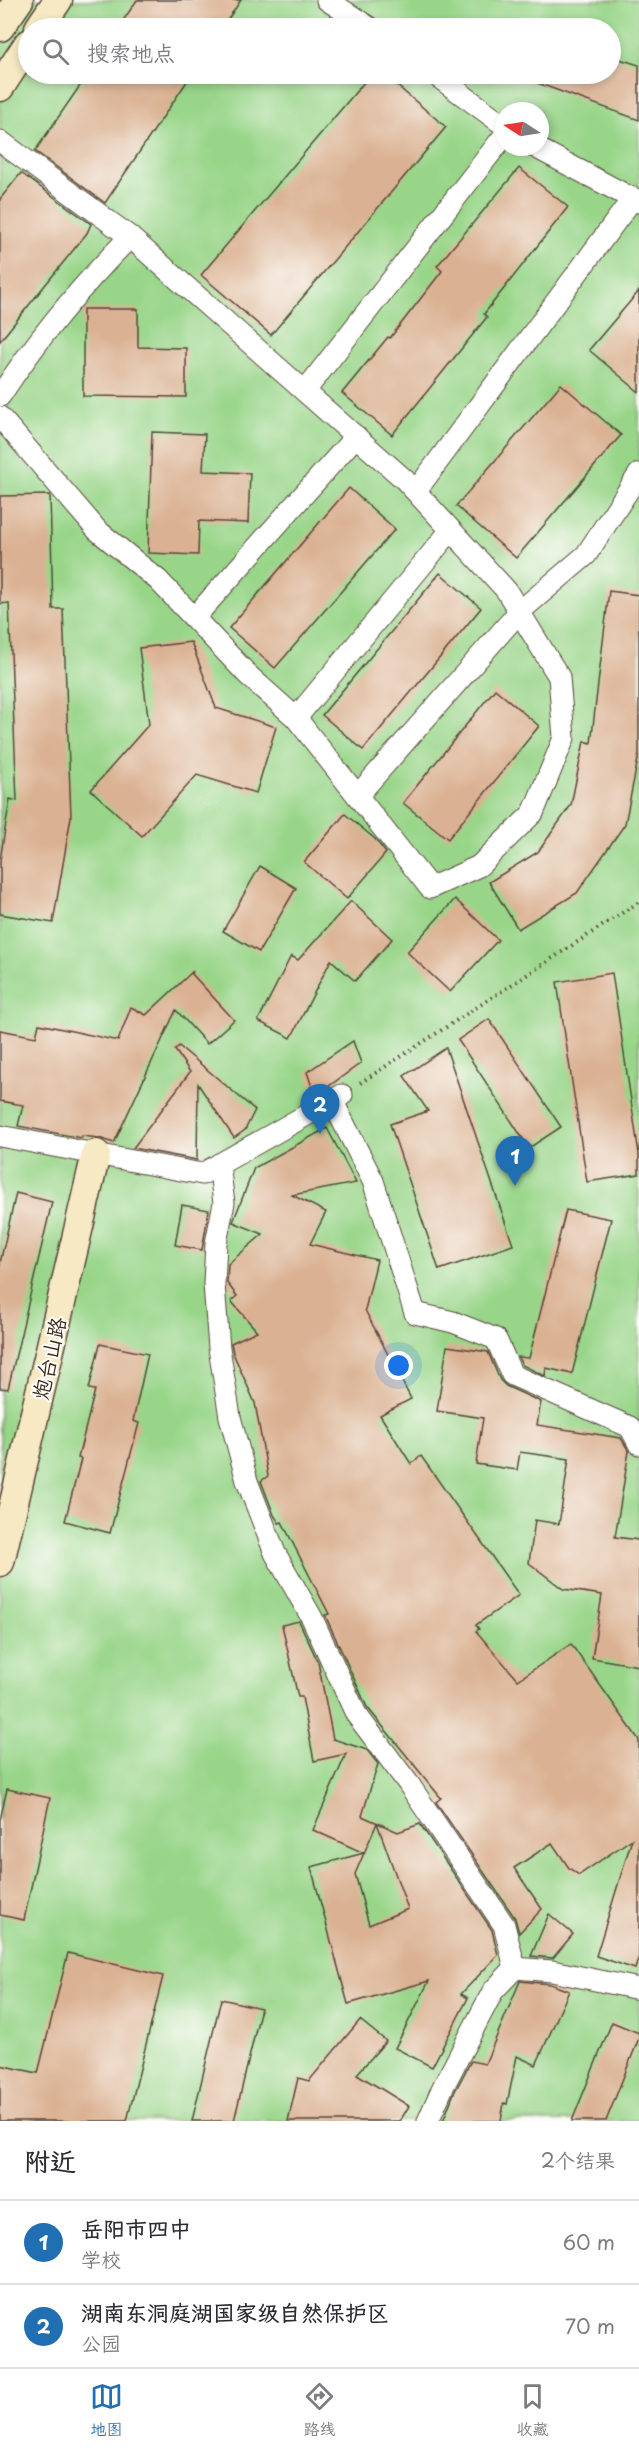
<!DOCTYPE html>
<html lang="zh">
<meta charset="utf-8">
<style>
:root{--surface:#fff;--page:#f7f7f7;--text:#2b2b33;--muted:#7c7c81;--line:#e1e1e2;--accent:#1f6fb2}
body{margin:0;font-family:"Playpen Sans","LXGW WenKai TC",sans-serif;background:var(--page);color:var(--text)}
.compass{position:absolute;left:495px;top:102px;width:54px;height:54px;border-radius:50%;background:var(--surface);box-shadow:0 3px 9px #0003;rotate:282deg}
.you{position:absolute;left:399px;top:1366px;width:21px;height:21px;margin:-15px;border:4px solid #fff;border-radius:50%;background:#1a73e8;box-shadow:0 0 0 9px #1a73e833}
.badge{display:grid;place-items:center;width:39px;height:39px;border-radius:50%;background:var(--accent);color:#fff;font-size:20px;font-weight:700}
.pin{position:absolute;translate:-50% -50px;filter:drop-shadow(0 2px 3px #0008)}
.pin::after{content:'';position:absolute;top:32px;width:21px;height:18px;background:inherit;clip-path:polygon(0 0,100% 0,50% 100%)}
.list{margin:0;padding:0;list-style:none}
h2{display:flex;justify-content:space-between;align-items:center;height:78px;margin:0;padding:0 24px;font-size:26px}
h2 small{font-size:20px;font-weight:400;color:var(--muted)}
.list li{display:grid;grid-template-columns:39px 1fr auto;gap:18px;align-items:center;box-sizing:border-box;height:84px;padding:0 24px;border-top:2px solid var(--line)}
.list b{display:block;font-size:22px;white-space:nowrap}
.list p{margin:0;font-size:20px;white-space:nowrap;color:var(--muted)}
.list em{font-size:20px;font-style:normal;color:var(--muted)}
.icon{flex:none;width:33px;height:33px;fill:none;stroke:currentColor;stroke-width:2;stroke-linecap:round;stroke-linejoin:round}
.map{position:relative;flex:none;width:639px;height:2121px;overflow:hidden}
.search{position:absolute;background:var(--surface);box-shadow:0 3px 9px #0003;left:18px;right:18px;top:18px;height:66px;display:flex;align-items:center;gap:15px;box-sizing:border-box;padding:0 21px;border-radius:33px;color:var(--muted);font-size:22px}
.sheet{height:246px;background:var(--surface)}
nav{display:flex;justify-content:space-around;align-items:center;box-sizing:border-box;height:84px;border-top:2px solid var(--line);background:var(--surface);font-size:16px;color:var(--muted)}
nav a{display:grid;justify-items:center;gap:3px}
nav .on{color:var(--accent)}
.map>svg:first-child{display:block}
.green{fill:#98d589;stroke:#6a8054;stroke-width:1.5;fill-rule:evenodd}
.building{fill:#dab192;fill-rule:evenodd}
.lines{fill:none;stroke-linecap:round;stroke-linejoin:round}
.street-casing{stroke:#574639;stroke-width:23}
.secondary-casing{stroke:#574639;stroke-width:31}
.path{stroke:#574639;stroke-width:4;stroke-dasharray:1.5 4.5;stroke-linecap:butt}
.street{stroke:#fff;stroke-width:21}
.secondary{stroke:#f6e9c3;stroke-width:28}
.labels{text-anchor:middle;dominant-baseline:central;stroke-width:4.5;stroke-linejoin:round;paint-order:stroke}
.street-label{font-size:21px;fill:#3b2a1e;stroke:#fdfcf7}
</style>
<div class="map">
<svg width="639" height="2121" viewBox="0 0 639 2121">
<rect width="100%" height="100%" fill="#fdfcf7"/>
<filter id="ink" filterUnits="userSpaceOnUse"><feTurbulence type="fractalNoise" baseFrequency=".0167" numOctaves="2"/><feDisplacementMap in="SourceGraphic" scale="12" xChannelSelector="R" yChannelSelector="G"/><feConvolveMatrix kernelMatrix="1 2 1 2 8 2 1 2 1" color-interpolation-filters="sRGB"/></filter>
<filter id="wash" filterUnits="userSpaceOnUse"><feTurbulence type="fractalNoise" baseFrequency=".008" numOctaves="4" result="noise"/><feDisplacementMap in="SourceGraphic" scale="24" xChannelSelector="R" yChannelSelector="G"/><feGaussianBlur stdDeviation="1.35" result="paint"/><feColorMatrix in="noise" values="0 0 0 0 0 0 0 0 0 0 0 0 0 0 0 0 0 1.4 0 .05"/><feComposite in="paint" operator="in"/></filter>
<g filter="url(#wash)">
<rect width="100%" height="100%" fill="#f5e7d0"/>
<path class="green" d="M 0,0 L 639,0 L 639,2121 L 0,2121 ZM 28,28 L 610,28 L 610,74 L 28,74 ZM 504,111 L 540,111 L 540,147 L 504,147 Z"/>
<g id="blocks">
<g class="building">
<polygon points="137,0 241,0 222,28 118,28"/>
<polygon points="610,56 639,65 639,120 518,76 518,74 610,74"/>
<polygon points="88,74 192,74 105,203 35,151"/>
<polygon points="371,74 383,74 446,127 271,335 201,275"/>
<polygon points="519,168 568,207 484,314 487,317 392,435 342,393 388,337 390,338 442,271 437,266"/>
<polygon points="21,173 91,224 87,233 0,341 0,199"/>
<polygon points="639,291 639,392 589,350"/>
<polygon points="83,309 138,309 138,347 186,348 186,397 83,396"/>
<polygon points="561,384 621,435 516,558 456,506"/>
<polygon points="152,432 205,434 203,471 250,473 248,523 199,521 198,555 148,553"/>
<polygon points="349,488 395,529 275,668 229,628"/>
<polygon points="50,495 53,609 63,609 71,817 53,923 0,914 0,860 10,799 17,801 9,603 0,604 0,496"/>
<polygon points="440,573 481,608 363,750 322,715"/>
<polygon points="609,591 639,595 639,754 625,824 577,893 518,929 489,882 538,852 571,805 584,741 591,743"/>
<polygon points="191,642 216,708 276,727 256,793 197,775 142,836 91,790 149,724 139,648"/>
<polygon points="495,689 539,726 448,839 403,803"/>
<polygon points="345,814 375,839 386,853 347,899 304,862"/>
<polygon points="260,866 296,888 259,952 223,931"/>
<polygon points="455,899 498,940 450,992 407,952"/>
<polygon points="351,901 392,939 355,981 331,960 291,1038 258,1021 291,956 298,960"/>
<polygon points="193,971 192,974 234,1020 207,1044 176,1010 114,1143 99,1138 82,1136 81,1138 18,1126 23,1105 0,1101 0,1030 36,1037 39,1024 118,1041 131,1007 146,1015"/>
<polygon points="612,973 639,1154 639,1174 587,1182 557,982"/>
<polygon points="489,1019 561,1127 529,1148 458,1040"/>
<polygon points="353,1041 361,1063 315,1096 307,1072"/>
<polygon points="179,1046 255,1110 245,1130 234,1138 198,1084 197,1160 133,1148 190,1072 175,1050"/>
<polygon points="446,1048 513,1245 439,1270 390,1124 428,1111 404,1076"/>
<polygon points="327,1128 356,1183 292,1195 326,1212 310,1244 377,1260 365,1310 411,1399 380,1415 411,1464 421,1456 519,1595 476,1625 479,1629 476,1631 518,1680 571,1644 639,1740 639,1956 635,1969 596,1956 632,1839 579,1875 569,1868 552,1843 514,1868 542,1909 519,1933 515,1918 436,1802 441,1798 367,1707 325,1615 329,1614 282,1522 279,1523 274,1515 261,1481 268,1476 255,1403 233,1353 231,1343 257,1331 231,1301 237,1296 227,1283 228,1264 263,1234 233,1222 254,1168"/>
<polygon points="16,1193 52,1202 8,1389 0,1388 0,1263"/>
<polygon points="182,1205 209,1210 202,1250 175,1245"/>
<polygon points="566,1210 611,1219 572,1374 546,1368 545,1376 522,1365 518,1357 529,1358"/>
<polygon points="100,1344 148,1354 133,1421 139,1423 110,1533 65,1521 81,1459 78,1458 95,1390 89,1389"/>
<polygon points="447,1346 488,1352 500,1380 506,1386 541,1402 537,1425 621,1438 629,1451 615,1537 639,1540 639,1666 592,1658 602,1595 563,1589 529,1563 535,1520 559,1524 569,1459 520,1452 517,1470 476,1464 483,1418 437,1411"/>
<path d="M 299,1621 L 318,1662 L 333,1739 L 367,1750 L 378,1764 L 362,1816 L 398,1832 L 420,1824 L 492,1930 L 498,1955 L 461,1994 L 468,1998 L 432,2067 L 395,2048 L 429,1981 L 348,2004 L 311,1867 L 364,1853 L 313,1830 L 346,1754 L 314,1761 L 302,1697 L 298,1697 L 282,1625 ZM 377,1823 L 408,1909 L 369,1925 L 355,1874 Z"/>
<polygon points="7,1789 50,1798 24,1920 0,1915 0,1820"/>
<polygon points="549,1914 573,1934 553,1958 531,1956"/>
<polygon points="68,1953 163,1976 127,2121 0,2121 0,2065 38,2073"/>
<polygon points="520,1981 550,1984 569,1991 536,2065 517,2056 507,2104 504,2103 501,2121 443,2121 454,2093 471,2061 485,2064"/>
<polygon points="221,1999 261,2008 234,2121 192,2121"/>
<polygon points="360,2020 386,2041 357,2074 409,2106 400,2121 288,2121 298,2078 309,2081"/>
<polygon points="612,2022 639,2033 639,2038 606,2121 572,2121"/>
</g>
</g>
</g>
<g filter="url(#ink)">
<use href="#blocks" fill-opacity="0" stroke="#574639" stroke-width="1.5"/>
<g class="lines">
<defs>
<g id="street">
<polyline points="327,0 370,28"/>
<polyline points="434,74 504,125"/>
<polyline points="0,141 130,237 405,480 506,590 559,677 564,738 533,813 479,866 430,888 296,718 249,676 158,580 97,530 0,417"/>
<polyline points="535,147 639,202"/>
<polyline points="305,391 504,136"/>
<path d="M 0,396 C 38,338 81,286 130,237"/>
<polyline points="416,491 633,198"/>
<polyline points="194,618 356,436"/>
<polyline points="296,718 451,530"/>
<polyline points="358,795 519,612 586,555 639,474"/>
<polyline points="332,1100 373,1181 415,1313 453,1322 496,1339 512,1375 630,1427 639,1444"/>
<polyline points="0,1136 202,1174 342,1095"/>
<polyline points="219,1164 224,1203 216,1243 214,1284 219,1348 230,1417 247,1481 275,1553 312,1618 356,1714 408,1783 504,1925 515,1968"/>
<polyline points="428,2121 443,2087 493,1991 515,1968 552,1971 639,1989"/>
</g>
<g id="secondary">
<polyline points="0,27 19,0"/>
<polyline points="39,28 58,0"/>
<polyline points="0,87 28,44"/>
<polyline points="0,1562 96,1154"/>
</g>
</defs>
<use href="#street" class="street-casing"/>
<use href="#secondary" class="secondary-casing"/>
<polyline class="path" points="360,1083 639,902"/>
<use href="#street" class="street"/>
<use href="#secondary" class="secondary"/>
</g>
</g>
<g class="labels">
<g class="street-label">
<text transform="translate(48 1358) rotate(-77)">炮台山路</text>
</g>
</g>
</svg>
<svg class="compass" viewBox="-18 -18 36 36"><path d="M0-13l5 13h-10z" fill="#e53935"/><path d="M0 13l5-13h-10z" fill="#7c7c81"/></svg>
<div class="you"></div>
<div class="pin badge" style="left:515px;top:1186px">1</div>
<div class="pin badge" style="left:320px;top:1134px">2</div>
<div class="search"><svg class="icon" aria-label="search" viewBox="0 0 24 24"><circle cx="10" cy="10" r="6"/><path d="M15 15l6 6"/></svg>搜索地点</div>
</div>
<section class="sheet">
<h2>附近<small>2个结果</small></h2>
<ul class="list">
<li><span class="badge">1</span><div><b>岳阳市四中</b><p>学校</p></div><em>60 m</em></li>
<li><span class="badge">2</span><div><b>湖南东洞庭湖国家级自然保护区</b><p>公园</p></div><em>70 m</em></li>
</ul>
</section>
<nav>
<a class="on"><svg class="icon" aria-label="map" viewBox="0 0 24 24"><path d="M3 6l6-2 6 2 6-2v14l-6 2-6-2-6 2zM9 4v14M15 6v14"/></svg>地图</a>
<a><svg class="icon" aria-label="directions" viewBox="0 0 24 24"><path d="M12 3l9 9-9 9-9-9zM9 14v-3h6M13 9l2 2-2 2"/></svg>路线</a>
<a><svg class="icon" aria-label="saved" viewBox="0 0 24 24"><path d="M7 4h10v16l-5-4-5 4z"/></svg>收藏</a>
</nav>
